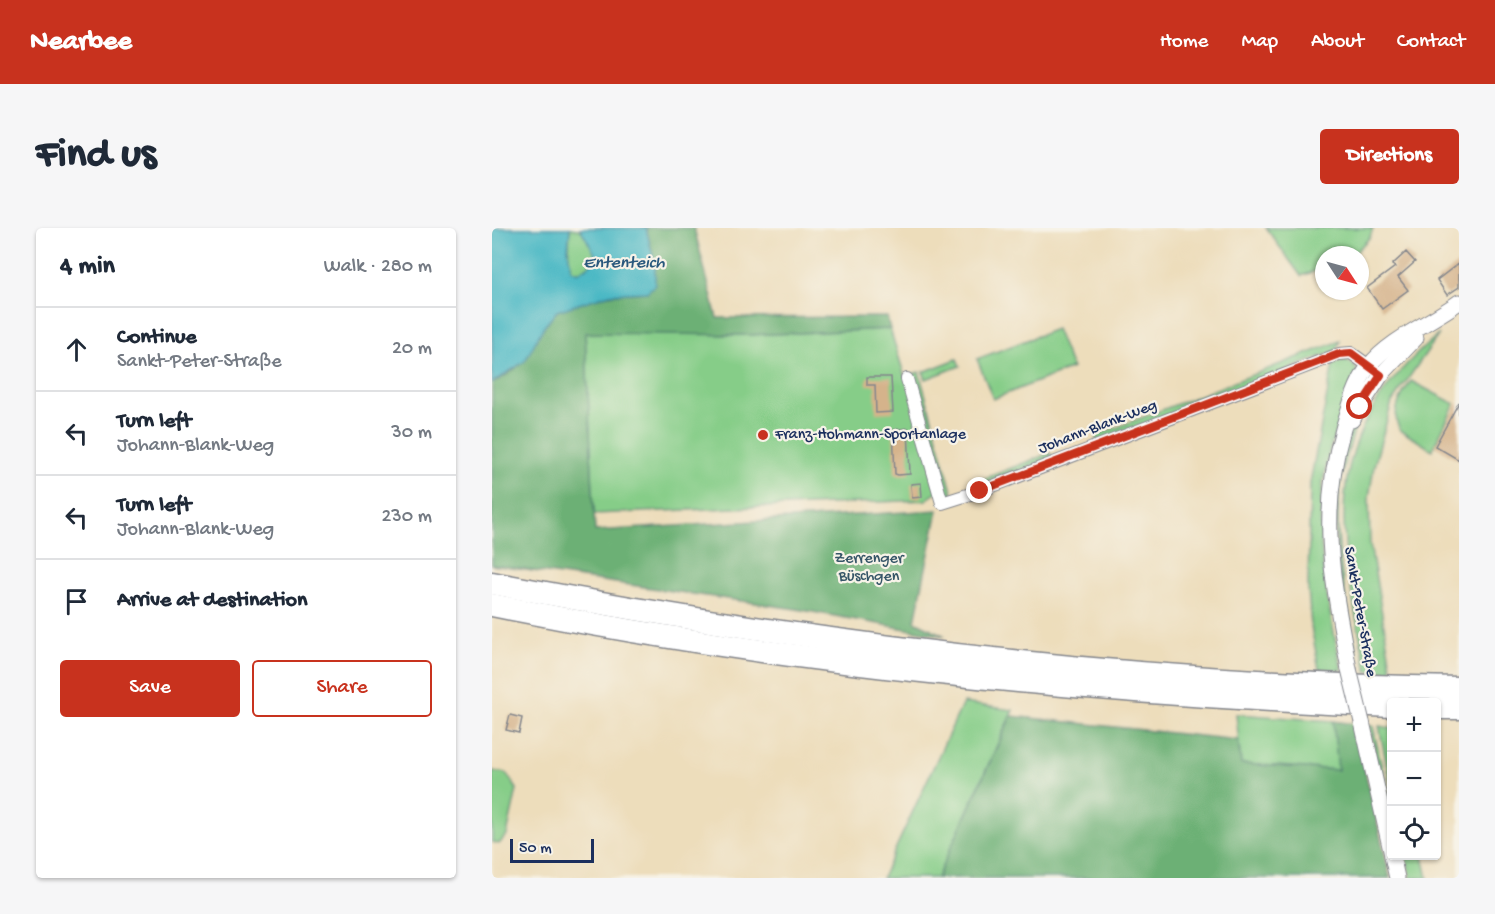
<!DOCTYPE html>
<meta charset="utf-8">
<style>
:root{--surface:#fff;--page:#f6f6f7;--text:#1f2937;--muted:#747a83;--line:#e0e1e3;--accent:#c8321e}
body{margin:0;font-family:"Gochi Hand",sans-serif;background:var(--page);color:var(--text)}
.controls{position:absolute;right:18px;bottom:18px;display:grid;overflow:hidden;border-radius:6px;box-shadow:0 2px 4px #0004}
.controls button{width:54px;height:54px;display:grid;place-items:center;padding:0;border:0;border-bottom:2px solid var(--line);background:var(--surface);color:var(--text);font:30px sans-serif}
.compass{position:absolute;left:823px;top:18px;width:54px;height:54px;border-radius:50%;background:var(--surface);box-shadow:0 2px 4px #0004;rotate:126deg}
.scale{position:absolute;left:18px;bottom:15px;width:84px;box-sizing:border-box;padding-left:6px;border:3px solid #1b2f5e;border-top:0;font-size:16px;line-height:21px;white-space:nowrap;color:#1b2f5e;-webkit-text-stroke:4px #f7f3e8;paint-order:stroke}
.stop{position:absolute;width:18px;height:18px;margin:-14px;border:4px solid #c8321e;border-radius:50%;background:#fff}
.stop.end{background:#c8321e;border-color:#fff;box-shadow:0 2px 6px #0008}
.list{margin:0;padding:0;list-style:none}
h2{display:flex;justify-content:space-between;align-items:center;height:78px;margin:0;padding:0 24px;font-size:26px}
h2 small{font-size:20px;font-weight:400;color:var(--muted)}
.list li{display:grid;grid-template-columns:39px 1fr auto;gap:18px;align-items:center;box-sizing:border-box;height:84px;padding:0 24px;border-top:2px solid var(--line)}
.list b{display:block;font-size:22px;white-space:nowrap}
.list p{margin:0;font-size:20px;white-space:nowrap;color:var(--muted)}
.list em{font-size:20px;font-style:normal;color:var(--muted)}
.actions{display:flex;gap:12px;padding:18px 24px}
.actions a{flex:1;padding:14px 0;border:2px solid var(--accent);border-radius:6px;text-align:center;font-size:21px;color:var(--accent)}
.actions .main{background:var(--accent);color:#fff}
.icon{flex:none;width:33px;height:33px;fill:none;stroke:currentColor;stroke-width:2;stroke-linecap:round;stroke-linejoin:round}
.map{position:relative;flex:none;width:967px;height:650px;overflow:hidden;border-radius:6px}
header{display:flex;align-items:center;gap:36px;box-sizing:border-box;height:84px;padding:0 30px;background:var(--accent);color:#fff}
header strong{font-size:28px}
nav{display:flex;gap:33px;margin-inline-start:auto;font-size:21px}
.intro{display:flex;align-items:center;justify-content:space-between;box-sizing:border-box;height:144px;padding:0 36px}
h1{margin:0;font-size:42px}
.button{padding:15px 27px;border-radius:6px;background:var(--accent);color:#fff;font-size:21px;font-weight:700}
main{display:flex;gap:36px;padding:0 36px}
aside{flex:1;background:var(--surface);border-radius:6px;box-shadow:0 2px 4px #0004}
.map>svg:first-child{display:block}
.green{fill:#86cd88;stroke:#507e73;stroke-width:1.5}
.forest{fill:#6cb074;stroke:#447069;stroke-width:1.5}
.water{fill:#4ab8c4;stroke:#327491;stroke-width:1.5}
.building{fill:#d5b38b}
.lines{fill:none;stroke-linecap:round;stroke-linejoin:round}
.minor-casing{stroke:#84868c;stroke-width:14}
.tertiary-casing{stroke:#84868c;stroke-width:17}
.motorway-casing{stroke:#84868c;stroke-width:25}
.minor{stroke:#fff;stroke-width:12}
.tertiary{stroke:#fff;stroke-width:15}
.motorway{stroke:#fff;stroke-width:22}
.tertiary-bridge-casing{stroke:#84868c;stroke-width:17;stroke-linecap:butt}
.tertiary-bridge{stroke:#fff;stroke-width:15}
.route{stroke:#c8321e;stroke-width:8}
.poi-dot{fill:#c8321e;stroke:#f7f3e8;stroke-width:2}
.labels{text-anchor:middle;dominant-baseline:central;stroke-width:4.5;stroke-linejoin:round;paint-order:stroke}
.street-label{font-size:16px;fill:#1b2f5e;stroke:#f7f3e8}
.poi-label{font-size:16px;fill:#1b2f5e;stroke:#f7f3e8;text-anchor:start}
.park-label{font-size:16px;fill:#365668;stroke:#f7f3e8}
.water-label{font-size:18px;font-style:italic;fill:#29587d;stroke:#f7f3e8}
</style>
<header>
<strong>Nearbee</strong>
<nav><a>Home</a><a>Map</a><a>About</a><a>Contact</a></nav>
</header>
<div class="intro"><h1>Find us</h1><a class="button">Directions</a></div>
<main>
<aside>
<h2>4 min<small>Walk · 280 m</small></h2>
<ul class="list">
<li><svg class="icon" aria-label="ahead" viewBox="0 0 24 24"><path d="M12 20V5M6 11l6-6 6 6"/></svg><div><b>Continue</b><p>Sankt-Peter-Straße</p></div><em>20 m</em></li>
<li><svg class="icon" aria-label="left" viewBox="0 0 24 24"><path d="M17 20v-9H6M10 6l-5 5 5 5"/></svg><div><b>Turn left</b><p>Johann-Blank-Weg</p></div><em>30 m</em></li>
<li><svg class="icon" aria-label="left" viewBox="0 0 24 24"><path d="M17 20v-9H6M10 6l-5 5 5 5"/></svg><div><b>Turn left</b><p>Johann-Blank-Weg</p></div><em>230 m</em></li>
<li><svg class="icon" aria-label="arrive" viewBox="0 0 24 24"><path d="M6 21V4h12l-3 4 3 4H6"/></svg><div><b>Arrive at destination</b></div></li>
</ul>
<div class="actions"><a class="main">Save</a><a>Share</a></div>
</aside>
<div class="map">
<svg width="967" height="650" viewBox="0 0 967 650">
<rect width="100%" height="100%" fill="#f7f3e8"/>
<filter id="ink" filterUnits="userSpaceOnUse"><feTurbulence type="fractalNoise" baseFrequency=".0167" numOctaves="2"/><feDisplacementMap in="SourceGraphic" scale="12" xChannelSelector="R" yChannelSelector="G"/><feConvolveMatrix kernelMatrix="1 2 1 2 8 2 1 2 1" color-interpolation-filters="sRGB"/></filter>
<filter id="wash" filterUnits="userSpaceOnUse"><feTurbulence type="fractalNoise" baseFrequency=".008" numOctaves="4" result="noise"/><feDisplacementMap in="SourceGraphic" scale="24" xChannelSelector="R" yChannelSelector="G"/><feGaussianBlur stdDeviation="1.35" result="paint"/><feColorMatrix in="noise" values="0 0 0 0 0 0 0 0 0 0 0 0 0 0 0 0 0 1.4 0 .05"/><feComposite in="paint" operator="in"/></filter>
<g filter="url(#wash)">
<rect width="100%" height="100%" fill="#edddbb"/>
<g class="green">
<polygon points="78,0 90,2 103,26 99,36 86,45 79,42 76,35"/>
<polygon points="774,0 881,0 878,9 861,27 832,27 832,40 809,48"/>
<polygon points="398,101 413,149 427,144 461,267 444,265 434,272 102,286 93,104 255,107"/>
<polygon points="564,101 580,140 501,171 485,131"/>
<path d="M 947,106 L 900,174 L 882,238 L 877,270 L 878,316 L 900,444 L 875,443 C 845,302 824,209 947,106 Z"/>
<polygon points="848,113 844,123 604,214 605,207"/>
<polygon points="465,131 468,138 434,151 431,144"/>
<path d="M 853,132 C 861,135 865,138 865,148 C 852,179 839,210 833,243 C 821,307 836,381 850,442 L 827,441 L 819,398 L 816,361 L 818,255 L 841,136 Z"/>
<path d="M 919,153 L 963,176 L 940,222 L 908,202 C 898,185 909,167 919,153 Z"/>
<path d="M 866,185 C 863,208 852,229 849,252 C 840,311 853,369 865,426 L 861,427 C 845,348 830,261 866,185 Z"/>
<polygon points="558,225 560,230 483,259 481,255"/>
<polygon points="471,475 521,482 445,650 390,650"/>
<polygon points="744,486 841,493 847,542 749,536"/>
<polygon points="877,497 881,498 899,582 899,599"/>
<polygon points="887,498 899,500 899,560"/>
<polygon points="0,543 14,545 25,561 15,607 7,616 0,614"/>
<polygon points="914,628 931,628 936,650 919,650"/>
</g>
<g class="forest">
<path d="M 154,0 L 202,0 L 225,90 L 395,89 L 398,101 L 255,107 L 93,105 L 103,303 L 446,282 L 423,393 L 453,408 L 304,381 L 0,337 L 0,155 C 45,134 36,111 64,84 C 83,67 130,65 155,64 L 163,37 Z"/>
<polygon points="519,488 746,512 749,536 846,542 841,493 862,496 898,650 445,650"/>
</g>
<polygon class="water" points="0,0 78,0 76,22 79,42 86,45 99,36 103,26 88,0 154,0 163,37 163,57 155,64 118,66 65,83 51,100 33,133 0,155"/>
<g id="blocks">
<g class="building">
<polygon points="914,24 923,34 906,49 916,62 890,81 875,60 903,39 900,37"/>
<polygon points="967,35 967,59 955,67 945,52"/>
<polygon points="375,149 399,149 401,184 384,185 383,157 375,157"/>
<polygon points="967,174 967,232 943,218"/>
<polygon points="416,200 418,246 406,247 403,246 401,202"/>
<polygon points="429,255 430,269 420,270 419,256"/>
<polygon points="18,487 30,490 27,505 14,502"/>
</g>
</g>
</g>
<g filter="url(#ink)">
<use href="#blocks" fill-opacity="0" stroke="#84868c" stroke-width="1.5"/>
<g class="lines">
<defs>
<polyline id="minor" points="415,151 450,275 488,263 847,126 859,125 884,143"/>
<g id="tertiary">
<polyline points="860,192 889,147 924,110"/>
<path d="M 857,441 C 841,355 826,288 851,201 C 857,180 864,155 877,138 C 897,112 940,94 967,74"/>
<polyline points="870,494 900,627"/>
<polyline points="900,628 905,650"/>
</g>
<g id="motorway">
<path d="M 0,355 C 318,416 643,456 967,460"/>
<path d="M 0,377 C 296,437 598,465 900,478"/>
<polyline points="944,480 967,480"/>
</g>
</defs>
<use href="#minor" class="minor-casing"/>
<use href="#tertiary" class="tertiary-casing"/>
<use href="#motorway" class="motorway-casing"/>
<use href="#minor" class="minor"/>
<use href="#tertiary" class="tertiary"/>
<use href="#motorway" class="motorway"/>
<defs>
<polyline id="tertiary-bridge" points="857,441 870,494"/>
</defs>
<use href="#tertiary-bridge" class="tertiary-bridge-casing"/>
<use href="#tertiary-bridge" class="tertiary-bridge"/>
</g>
</g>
<g class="lines" filter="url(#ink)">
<polyline class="route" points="488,263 847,126 859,125 889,147 868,179"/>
</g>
<circle class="poi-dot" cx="271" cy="207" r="6"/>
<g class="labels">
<g class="street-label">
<text transform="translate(606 200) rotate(-21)">Johann-Blank-Weg</text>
<text transform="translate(867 384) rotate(80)">Sankt-Peter-Straße</text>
</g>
<g class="poi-label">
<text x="283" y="207">Franz-Hohmann-Sportanlage</text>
</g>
<g class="park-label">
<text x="377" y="331">Zerrenger<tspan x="377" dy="18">Büschgen</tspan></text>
</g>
<g class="water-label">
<text x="132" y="35">Ententeich</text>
</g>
</g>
</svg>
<div class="controls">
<button>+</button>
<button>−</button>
<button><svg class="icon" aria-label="locate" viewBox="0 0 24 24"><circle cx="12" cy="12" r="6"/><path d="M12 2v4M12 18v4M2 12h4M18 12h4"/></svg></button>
</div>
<svg class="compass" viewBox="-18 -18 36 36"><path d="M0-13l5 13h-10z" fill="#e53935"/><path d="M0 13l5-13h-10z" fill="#747a83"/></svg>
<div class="scale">50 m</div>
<div class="stop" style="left:868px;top:179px"></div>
<div class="stop end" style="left:488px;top:263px"></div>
</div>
</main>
